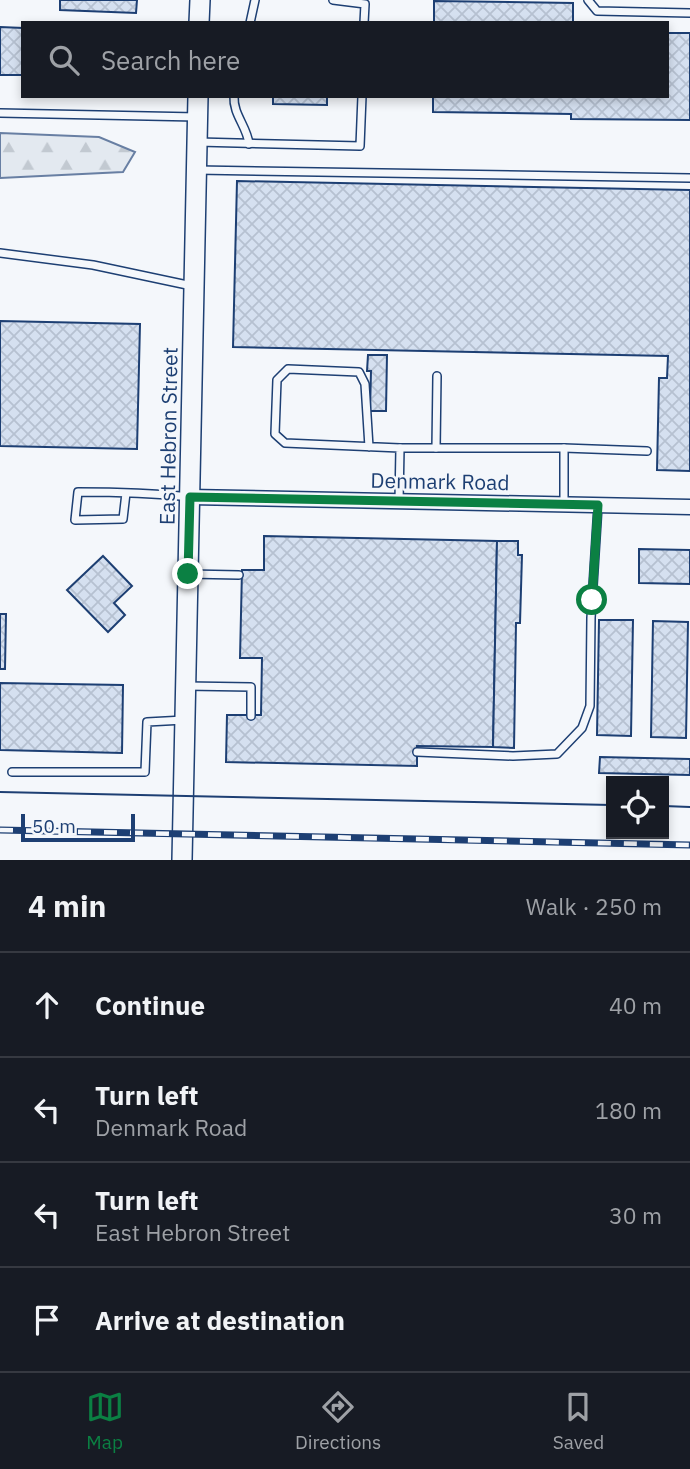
<!DOCTYPE html>
<meta charset="utf-8">
<style>
:root{--surface:#171b24;--page:#20242c;--text:#f1f3f6;--muted:#9ea1a6;--line:#363941;--accent:#0b8043}
body{margin:0;font-family:"IBM Plex Sans",sans-serif;background:var(--page);color:var(--text)}
.controls{position:absolute;right:21px;bottom:21px;display:grid;overflow:hidden;border-radius:0px;box-shadow:0 4px 10px #0003}
.controls button{width:63px;height:63px;display:grid;place-items:center;padding:0;border:0;border-bottom:2px solid var(--line);background:var(--surface);color:var(--text);font:35px sans-serif}
.scale{position:absolute;left:21px;bottom:18px;width:114px;box-sizing:border-box;padding-left:7px;border:4px solid #1d3f73;border-top:0;font-size:19px;line-height:24px;white-space:nowrap;color:#1d3f73;-webkit-text-stroke:5px #f4f7fb;paint-order:stroke}
.stop{position:absolute;width:21px;height:21px;margin:-16px;border:5px solid #0b8043;border-radius:50%;background:#fff}
.stop.end{background:#0b8043;border-color:#fff;box-shadow:0 2px 7px #0008}
.list{margin:0;padding:0;list-style:none}
h2{display:flex;justify-content:space-between;align-items:center;height:91px;margin:0;padding:0 28px;font-size:30px}
h2 small{font-size:23px;font-weight:400;color:var(--muted)}
.list li{display:grid;grid-template-columns:46px 1fr auto;gap:21px;align-items:center;box-sizing:border-box;height:105px;padding:0 28px;border-top:2px solid var(--line)}
.list b{display:block;font-size:26px;white-space:nowrap}
.list p{margin:0;font-size:23px;white-space:nowrap;color:var(--muted)}
.list em{font-size:23px;font-style:normal;color:var(--muted)}
.icon{flex:none;width:38px;height:38px;fill:none;stroke:currentColor;stroke-width:2;stroke-linecap:round;stroke-linejoin:round}
.map{position:relative;flex:none;width:690px;height:860px;overflow:hidden}
.search{position:absolute;background:var(--surface);box-shadow:0 4px 10px #0003;left:21px;right:21px;top:21px;height:77px;display:flex;align-items:center;gap:18px;box-sizing:border-box;padding:0 24px;border-radius:0px;color:var(--muted);font-size:26px}
.sheet{height:511px;background:var(--surface)}
nav{display:flex;justify-content:space-around;align-items:center;box-sizing:border-box;height:98px;border-top:2px solid var(--line);background:var(--surface);font-size:19px;color:var(--muted)}
nav a{display:grid;justify-items:center;gap:4px}
nav .on{color:var(--accent)}
.map>svg:first-child{display:block}
.forest{fill:url(#forest-firs);stroke:#687fa3;stroke-width:2}
.building{fill:url(#building-cross-hatch);stroke:#1d3f73;stroke-width:2}
.lines{fill:none;stroke-linecap:round;stroke-linejoin:round}
.lane-casing{stroke:#1d3f73;stroke-width:10}
.street-casing{stroke:#1d3f73;stroke-width:17}
.secondary-casing{stroke:#1d3f73;stroke-width:22}
.lane{stroke:#f4f7fb;stroke-width:7}
.street{stroke:#f4f7fb;stroke-width:14}
.secondary{stroke:#f4f7fb;stroke-width:19}
.tram{stroke:#1d3f73;stroke-width:2}
.rail-casing{stroke:#1d3f73;stroke-width:7}
.rail{stroke:#f4f7fb;stroke-width:4.5;stroke-dasharray:13;stroke-linecap:butt}
.route{stroke:#0b8043;stroke-width:9}
.labels{text-anchor:middle;dominant-baseline:central;stroke-width:5;stroke-linejoin:round;paint-order:stroke}
.street-label{font-size:21px;fill:#1d3f73;stroke:#f4f7fb}
</style>
<div class="map">
<svg width="690" height="860" viewBox="0 0 690 860">
<defs>
<pattern id="forest-firs" width="22" height="20" patternUnits="userSpaceOnUse" patternTransform="scale(1.75)"><rect width="22" height="20" fill="#e3e9f0"/><path d="M5 1l3.5 6h-7zM16 11l3.5 6h-7z" fill="#c2c9d1"/></pattern>
<pattern id="building-cross-hatch" width="8" height="8" patternUnits="userSpaceOnUse" patternTransform="scale(1.75)"><rect width="8" height="8" fill="#d5e0f0"/><path d="M0 0l8 8M0 8l8-8" fill="none" stroke="#b6c1d1"/></pattern>
</defs>
<rect width="100%" height="100%" fill="#f4f7fb"/>
<polygon class="forest" points="0,133 99,137 135,152 123,172 0,178"/>
<g class="building">
<polygon points="60,0 137,0 136,13 60,10"/>
<polygon points="434,1 573,3 573,23 434,23"/>
<polygon points="0,27 23,28 23,75 0,75"/>
<polygon points="667,33 690,33 690,120 571,119 571,114 433,112 433,96 667,96"/>
<polygon points="273,96 327,96 327,105 273,104"/>
<polygon points="237,181 690,190 690,471 657,470 659,378 667,378 668,356 233,347"/>
<polygon points="0,321 140,324 137,449 0,446"/>
<polygon points="368,355 387,355 386,411 370,411 371,371 367,371"/>
<polygon points="264,536 497,541 493,747 417,746 417,766 226,762 227,715 261,715 262,658 240,658 242,570 264,570"/>
<polygon points="497,541 518,541 518,555 522,555 520,623 516,623 514,748 493,747"/>
<polygon points="639,549 690,550 690,584 639,583"/>
<polygon points="103,556 132,586 114,603 125,615 108,632 67,590"/>
<polygon points="0,614 6,614 5,669 0,669"/>
<polygon points="599,620 633,620 631,736 597,735"/>
<polygon points="653,621 688,622 686,738 651,737"/>
<polygon points="0,683 123,685 122,753 0,750"/>
<polygon points="600,757 690,759 690,775 599,773"/>
</g>
<g class="lines">
<defs>
<g id="lane">
<polyline points="333,0 365,4 364,23"/>
<polyline points="588,0 597,11 690,13"/>
<polyline points="250,23 255,0"/>
<path d="M 234,96 C 233,115 247,126 249,144"/>
<polyline points="0,113 197,117"/>
<polyline points="198,142 360,146 362,96"/>
<polyline points="197,170 690,178"/>
<polyline points="0,253 93,265 192,286"/>
<polyline points="369,447 365,384 359,372 288,369 277,380 275,434 285,443 400,448 399,501"/>
<polyline points="400,448 564,448 564,504"/>
<polyline points="436,448 437,376"/>
<polyline points="564,448 647,451"/>
<path d="M 126,493 L 123,519 L 75,520 L 78,492 C 115,492 152,493 189,497"/>
<polyline points="189,574 239,575"/>
<polyline points="186,686 251,687 251,716"/>
<polyline points="417,752 513,756 557,754 582,728 590,706 591,618 598,506"/>
<polyline points="12,772 145,772 147,722 184,720"/>
</g>
<polyline id="street" points="190,497 690,507"/>
<g id="secondary">
<polyline points="199,23 200,0"/>
<polyline points="182,860 198,96"/>
</g>
</defs>
<use href="#lane" class="lane-casing"/>
<use href="#street" class="street-casing"/>
<use href="#secondary" class="secondary-casing"/>
<use href="#lane" class="lane"/>
<use href="#street" class="street"/>
<use href="#secondary" class="secondary"/>
<g class="tram">
<polyline points="0,792 611,805"/>
<polyline points="664,806 690,807"/>
</g>
<defs>
<polyline id="rail" points="0,830 690,845"/>
</defs>
<use href="#rail" class="rail-casing"/>
<use href="#rail" class="rail"/>
</g>
<g class="lines">
<polyline class="route" points="188,574 190,497 598,505 592,600"/>
</g>
<g class="labels">
<g class="street-label">
<text transform="translate(168 436) rotate(-89)">East Hebron Street</text>
<text transform="translate(440 481) rotate(1)">Denmark Road</text>
</g>
</g>
</svg>
<div class="controls">
<button><svg class="icon" aria-label="locate" viewBox="0 0 24 24"><circle cx="12" cy="12" r="6"/><path d="M12 2v4M12 18v4M2 12h4M18 12h4"/></svg></button>
</div>
<div class="scale">50 m</div>
<div class="stop" style="left:592px;top:600px"></div>
<div class="stop end" style="left:188px;top:574px"></div>
<div class="search"><svg class="icon" aria-label="search" viewBox="0 0 24 24"><circle cx="10" cy="10" r="6"/><path d="M15 15l6 6"/></svg>Search here</div>
</div>
<section class="sheet">
<h2>4 min<small>Walk · 250 m</small></h2>
<ul class="list">
<li><svg class="icon" aria-label="ahead" viewBox="0 0 24 24"><path d="M12 20V5M6 11l6-6 6 6"/></svg><div><b>Continue</b></div><em>40 m</em></li>
<li><svg class="icon" aria-label="left" viewBox="0 0 24 24"><path d="M17 20v-9H6M10 6l-5 5 5 5"/></svg><div><b>Turn left</b><p>Denmark Road</p></div><em>180 m</em></li>
<li><svg class="icon" aria-label="left" viewBox="0 0 24 24"><path d="M17 20v-9H6M10 6l-5 5 5 5"/></svg><div><b>Turn left</b><p>East Hebron Street</p></div><em>30 m</em></li>
<li><svg class="icon" aria-label="arrive" viewBox="0 0 24 24"><path d="M6 21V4h12l-3 4 3 4H6"/></svg><div><b>Arrive at destination</b></div></li>
</ul>
</section>
<nav>
<a class="on"><svg class="icon" aria-label="map" viewBox="0 0 24 24"><path d="M3 6l6-2 6 2 6-2v14l-6 2-6-2-6 2zM9 4v14M15 6v14"/></svg>Map</a>
<a><svg class="icon" aria-label="directions" viewBox="0 0 24 24"><path d="M12 3l9 9-9 9-9-9zM9 14v-3h6M13 9l2 2-2 2"/></svg>Directions</a>
<a><svg class="icon" aria-label="saved" viewBox="0 0 24 24"><path d="M7 4h10v16l-5-4-5 4z"/></svg>Saved</a>
</nav>
